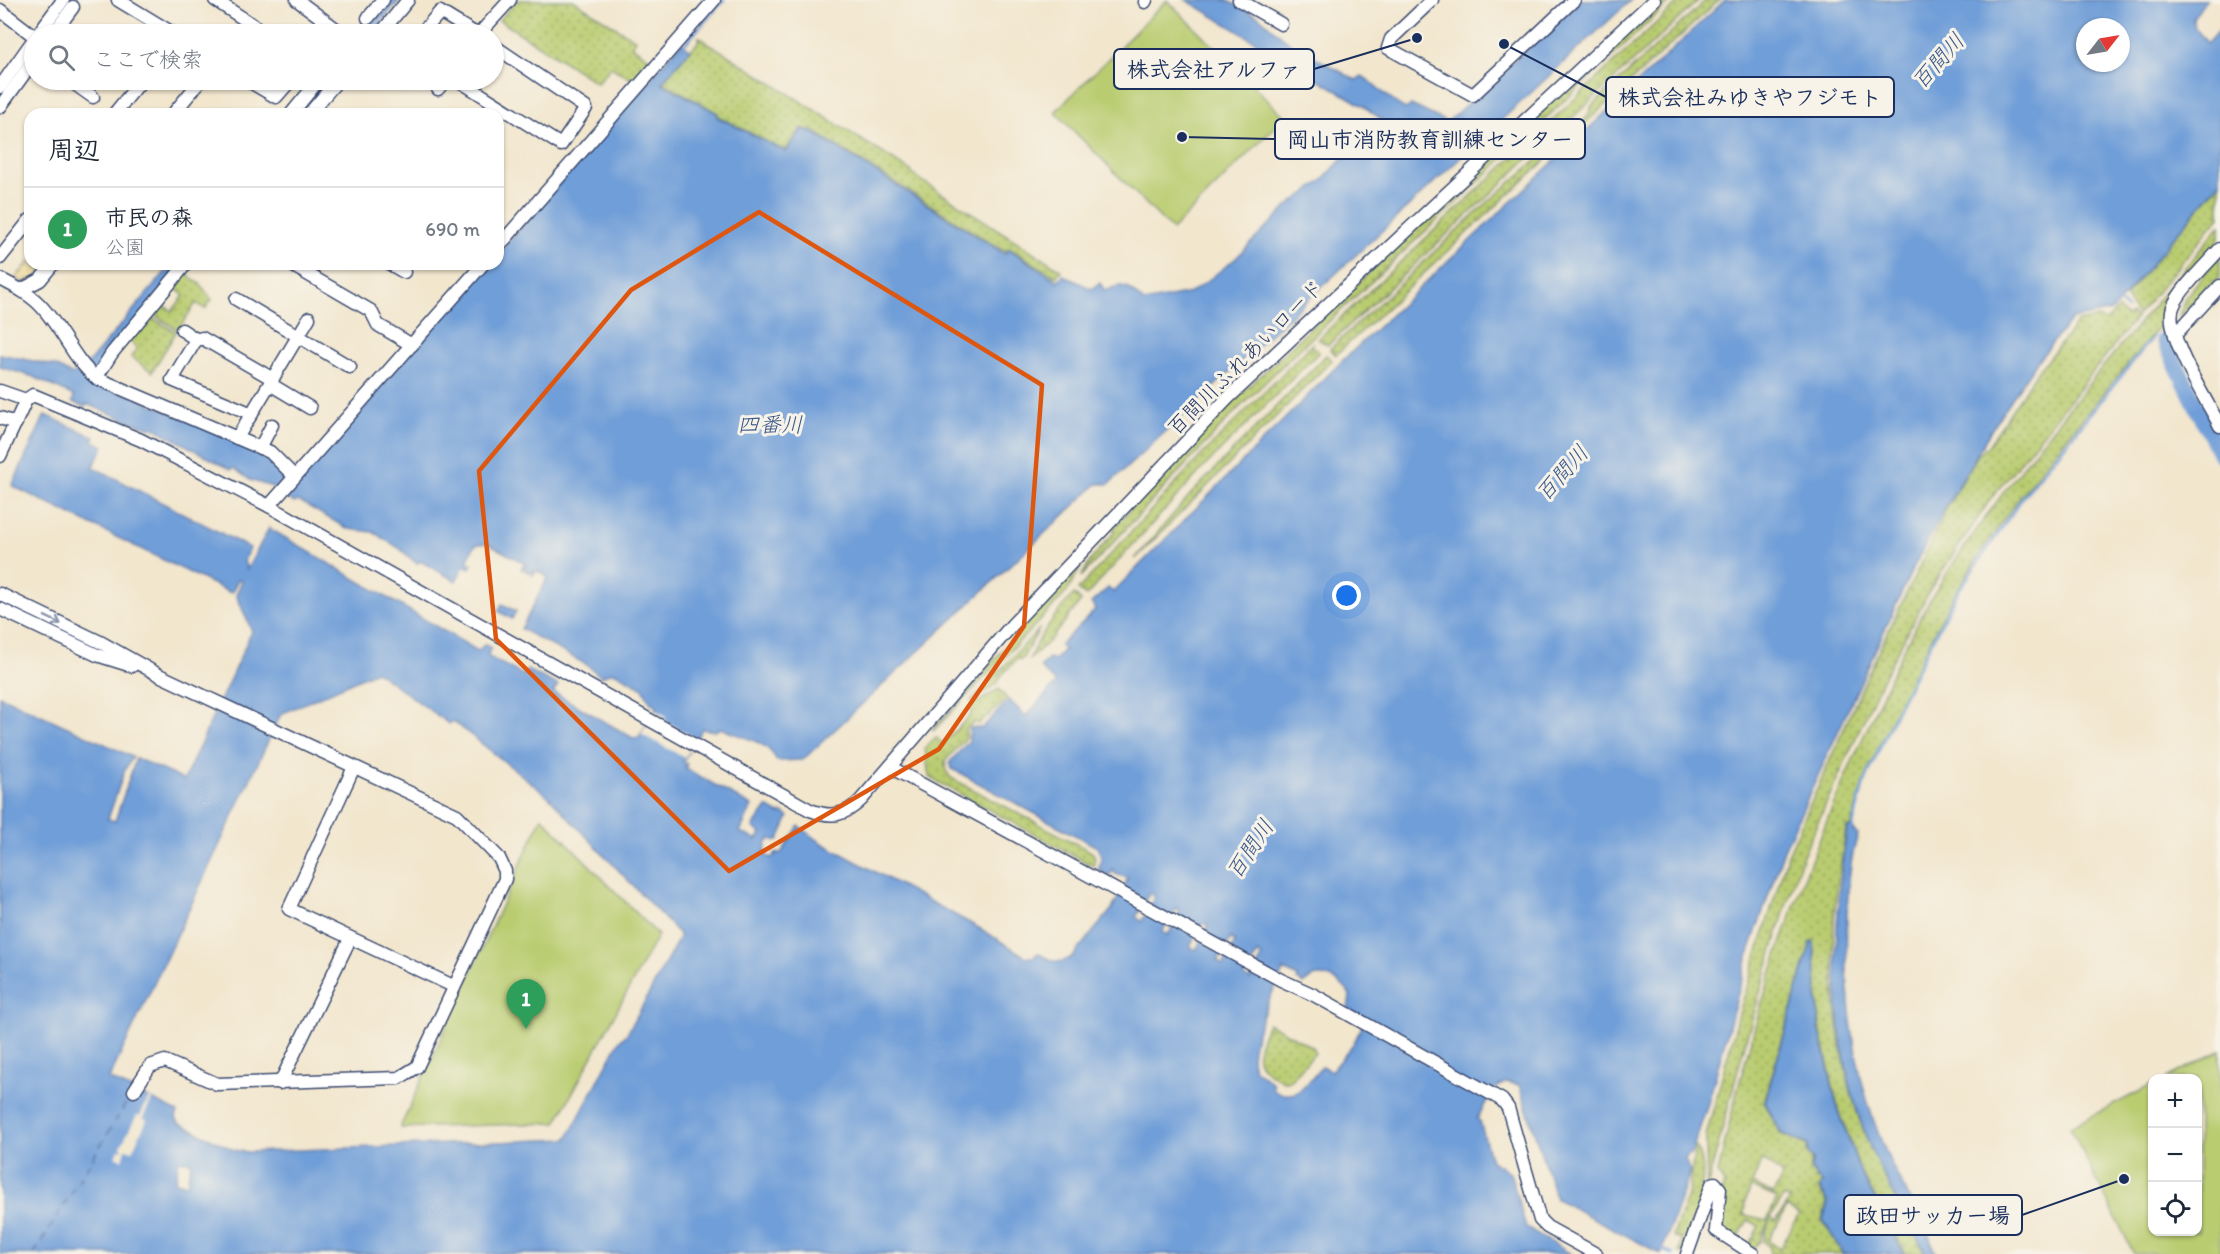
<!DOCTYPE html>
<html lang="ja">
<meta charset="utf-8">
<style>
:root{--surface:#fff;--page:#f2f2f3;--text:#1f2937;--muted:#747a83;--line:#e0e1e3;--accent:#2563eb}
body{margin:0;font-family:Itim,"Klee One",sans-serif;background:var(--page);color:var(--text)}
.controls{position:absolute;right:18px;bottom:18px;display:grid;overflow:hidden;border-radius:12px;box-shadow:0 2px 4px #0004}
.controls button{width:54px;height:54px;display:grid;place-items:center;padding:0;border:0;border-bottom:2px solid var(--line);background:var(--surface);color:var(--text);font:30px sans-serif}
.compass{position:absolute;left:2076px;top:18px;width:54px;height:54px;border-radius:50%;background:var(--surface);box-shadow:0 2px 4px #0004;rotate:59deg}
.you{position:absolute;left:1347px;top:596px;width:21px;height:21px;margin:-15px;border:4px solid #fff;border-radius:50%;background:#1a73e8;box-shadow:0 0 0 9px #1a73e833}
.badge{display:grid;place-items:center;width:39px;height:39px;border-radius:50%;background:var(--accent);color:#fff;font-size:20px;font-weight:700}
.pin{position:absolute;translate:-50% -50px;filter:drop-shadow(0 2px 3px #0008)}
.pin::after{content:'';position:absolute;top:32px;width:21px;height:18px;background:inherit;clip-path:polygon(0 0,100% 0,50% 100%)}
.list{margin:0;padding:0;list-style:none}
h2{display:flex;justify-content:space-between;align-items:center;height:78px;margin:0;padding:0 24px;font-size:26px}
h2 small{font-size:20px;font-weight:400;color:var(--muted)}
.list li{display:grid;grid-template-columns:39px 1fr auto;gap:18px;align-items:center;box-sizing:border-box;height:84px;padding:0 24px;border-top:2px solid var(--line)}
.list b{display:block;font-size:22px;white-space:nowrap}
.list p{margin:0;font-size:20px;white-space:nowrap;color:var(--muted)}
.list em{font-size:20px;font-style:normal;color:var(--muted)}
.icon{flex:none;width:33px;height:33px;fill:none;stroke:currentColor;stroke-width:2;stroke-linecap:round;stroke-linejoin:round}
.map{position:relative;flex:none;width:2220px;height:1254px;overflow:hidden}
.search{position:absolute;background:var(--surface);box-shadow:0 2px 4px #0004;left:24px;top:24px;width:480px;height:66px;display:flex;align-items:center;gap:15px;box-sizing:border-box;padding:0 21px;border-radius:33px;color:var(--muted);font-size:22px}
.panel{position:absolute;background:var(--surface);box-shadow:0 2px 4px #0004;left:24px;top:108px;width:480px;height:162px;border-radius:18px}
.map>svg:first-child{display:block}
.grass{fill:url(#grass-dots);stroke:#6a7e66;stroke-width:1.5;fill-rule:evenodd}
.sand{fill:url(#sand-dots);stroke:#84847e;stroke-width:1.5}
.green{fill:#b9cc6f;stroke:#6a7e66;stroke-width:1.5}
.water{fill:#6f9ed8;stroke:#45669b;stroke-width:1.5;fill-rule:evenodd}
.pier{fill:#f2e6cd}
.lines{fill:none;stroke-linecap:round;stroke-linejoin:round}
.stream{stroke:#6f9ed8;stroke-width:3}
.river{stroke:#6f9ed8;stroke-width:16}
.ferry{stroke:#385689;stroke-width:1.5;stroke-dasharray:8 6;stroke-linecap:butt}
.minor-casing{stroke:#3b4a6f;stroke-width:15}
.minor{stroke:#fff;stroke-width:12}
.oneway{stroke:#8d97ae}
.marked{fill:none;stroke:#de5710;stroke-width:4.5;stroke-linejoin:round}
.labels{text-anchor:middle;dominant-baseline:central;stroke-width:6;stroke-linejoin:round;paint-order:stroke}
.street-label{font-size:21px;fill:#1b2f5e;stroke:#f7f3e8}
.water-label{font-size:22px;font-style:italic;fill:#385689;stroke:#f7f3e8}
.leader{fill:none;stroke:#1b2f5e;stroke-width:2}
.callout-dot{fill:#1b2f5e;stroke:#f7f3e8;stroke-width:2}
.callout{fill:#f7f3e8;stroke:#1b2f5e;stroke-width:2}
.callout-label{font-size:22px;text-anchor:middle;font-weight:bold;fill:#1b2f5e}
</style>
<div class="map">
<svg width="2220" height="1254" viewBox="0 0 2220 1254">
<defs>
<pattern id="grass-dots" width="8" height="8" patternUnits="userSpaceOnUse" patternTransform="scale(1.5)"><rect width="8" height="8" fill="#b9cc6f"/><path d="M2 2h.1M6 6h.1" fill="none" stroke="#96a65e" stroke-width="1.8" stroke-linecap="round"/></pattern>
<pattern id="sand-dots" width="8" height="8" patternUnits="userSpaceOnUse" patternTransform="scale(1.5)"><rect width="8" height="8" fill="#eeda9e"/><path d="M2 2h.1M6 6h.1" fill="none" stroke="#ccbb8a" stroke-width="1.8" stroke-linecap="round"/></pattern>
</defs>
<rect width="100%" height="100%" fill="#f7f3e8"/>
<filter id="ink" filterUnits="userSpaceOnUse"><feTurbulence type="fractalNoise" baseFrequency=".0167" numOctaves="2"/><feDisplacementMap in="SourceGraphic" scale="12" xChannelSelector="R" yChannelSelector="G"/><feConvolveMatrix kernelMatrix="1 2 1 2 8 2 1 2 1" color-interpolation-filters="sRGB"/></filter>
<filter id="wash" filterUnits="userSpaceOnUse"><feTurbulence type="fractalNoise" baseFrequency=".008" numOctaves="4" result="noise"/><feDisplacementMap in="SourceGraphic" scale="24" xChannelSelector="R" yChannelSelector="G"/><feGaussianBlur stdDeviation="1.35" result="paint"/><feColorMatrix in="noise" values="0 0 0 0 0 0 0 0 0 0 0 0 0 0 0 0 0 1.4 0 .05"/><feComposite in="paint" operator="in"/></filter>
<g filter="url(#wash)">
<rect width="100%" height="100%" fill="#f2e6cd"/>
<g class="grass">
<polygon points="517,0 573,0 636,40 631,46 654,61 636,82 611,67 597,83 499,20"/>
<polygon points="1658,0 1672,0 1289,359 1236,411 1081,577 1091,560 1115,531 1113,529 1197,435"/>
<polygon points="1681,0 1699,0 1328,345 1318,339"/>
<polygon points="1706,0 1719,0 1576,132 1589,114 1591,107"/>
<polygon points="699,37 911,171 913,175 1061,270 1056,277 1009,248 1005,252 815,132 802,128 785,151 718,116 718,113 663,82 698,42"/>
<polygon points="1547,151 1551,155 1336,355 1330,349 1489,201"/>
<polygon points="2220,183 2220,216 2137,316 2126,298 2127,294"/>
<path d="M 2220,225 L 2220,239 L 2165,308 L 2165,324 L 2168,332 L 2165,336 L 2159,327 C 2085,416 2005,505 1948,606 C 1933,633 1921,661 1907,688 C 1885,732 1863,778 1851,826 L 1846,828 C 1842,858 1836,889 1834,919 C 1831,991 1839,1068 1865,1135 C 1881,1176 1905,1215 1925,1254 L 1906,1254 L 1861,1172 L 1837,1103 L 1820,1028 L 1814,941 L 1811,941 L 1764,1102 L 1780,1134 L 1807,1145 L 1807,1153 L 1812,1159 L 1810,1170 L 1822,1184 L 1818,1188 L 1827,1202 L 1822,1220 L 1843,1254 L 1770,1254 L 1769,1246 L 1763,1242 L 1770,1218 L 1760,1241 L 1753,1249 L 1720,1232 L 1719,1212 L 1724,1183 L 1718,1174 C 1750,1021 1801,871 1867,729 C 1888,682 1910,631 1938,587 C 2020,458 2124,344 2220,225 ZM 1762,1159 L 1783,1175 L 1773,1194 L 1752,1184 ZM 1751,1187 L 1777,1198 L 1767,1220 L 1744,1215 L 1745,1202 ZM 1784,1196 L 1790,1199 L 1776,1221 L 1771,1217 ZM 1787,1207 L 1799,1214 L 1780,1249 L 1768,1241 ZM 1748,1220 L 1759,1226 L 1748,1246 L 1737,1240 Z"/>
<polygon points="2220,254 2220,276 2179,317 2185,298"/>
<polygon points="183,272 200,284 212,300 205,309 196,303 178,330 149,312 158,302 172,311 184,296 172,285"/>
<polygon points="2118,309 2127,317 2131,314 2136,318 1992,497 1932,586 1881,682 1803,855 1785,909 1747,1036 1707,1187 1706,1136 1740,1010 1787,857 1868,674 1948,506 1978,455 1988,446 2037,372 2078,322 2097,318 2106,321"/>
<polygon points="147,315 176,332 152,372 131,357 137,348 127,339"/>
<polygon points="1314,342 1312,346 1319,352 1205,466 1086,596 1078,590 1198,459"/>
<polygon points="1326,355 1332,360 1135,559 1189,496"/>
<polygon points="1086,557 1067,592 934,730 932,729"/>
<path d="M 1074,594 L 1081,601 L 1050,640 L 1030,659 C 1035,641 1060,608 1074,594 Z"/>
<polygon points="1040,628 1022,659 1017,659 1001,676 997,684 970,702"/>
<polygon points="999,689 1007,699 979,724 974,722 965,730 967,737 945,761 946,771 951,778 1092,852 1095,857 1093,866 929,777 925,748 936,737 942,744 972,714 970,711 973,705"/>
<path d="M 1268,1023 L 1314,1048 L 1315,1053 L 1290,1081 C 1283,1082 1279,1079 1273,1075 C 1247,1061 1260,1045 1268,1023 Z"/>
<path d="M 1695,1146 C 1715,1169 1691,1229 1682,1254 L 1679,1254 L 1681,1239 L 1673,1236 L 1688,1195 Z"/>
</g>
<path class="sand" d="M 29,262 L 43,272 C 33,279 26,286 15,279 Z"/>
<g class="green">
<polygon points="1167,0 1285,117 1172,230 1055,112"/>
<polygon points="542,817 658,935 556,1123 400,1128"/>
<polygon points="2220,1051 2220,1254 2134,1254 2070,1127 2152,1085 2152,1232 2198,1232 2198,1078 2166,1078"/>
</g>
<g class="water">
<polygon points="388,0 400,0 370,34 360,34"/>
<path d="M 1186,0 L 1226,0 L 1258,16 L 1292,45 L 1356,80 L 1362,76 C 1379,86 1389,102 1406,109 L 1411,105 L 1447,122 L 1581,0 L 1631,0 L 1109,484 L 1097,484 L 808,755 L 802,760 L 777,761 C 767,739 740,738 721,728 L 715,731 L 702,729 L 683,762 L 687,764 L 685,768 L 752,806 L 740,832 L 757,840 L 761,834 L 753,827 L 767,807 L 779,814 L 783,813 L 789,817 L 778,841 L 770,839 L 766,844 L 765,855 L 772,858 L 775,854 L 781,853 L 799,826 L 822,843 L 979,928 L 1026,957 L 1033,957 L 1038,953 C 1051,961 1059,966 1073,956 L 1112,909 L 1128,878 L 1115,874 L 1113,870 L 1109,876 L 1098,870 L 1102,858 L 1097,847 L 952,769 L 949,763 L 969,741 L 970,728 L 982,728 L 1009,700 L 1026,716 L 1056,683 L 1040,667 L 1049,658 L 1054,660 L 1064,650 L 1060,645 L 1096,609 L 1091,603 L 1108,588 L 1113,592 L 1342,361 L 1725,0 L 2206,0 L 2193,18 L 2194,26 L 2207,43 L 2220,29 L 2220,182 L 2112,311 L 2072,319 L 2036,363 L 1996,422 L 1948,503 L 1912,570 L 1784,850 L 1751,946 L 1707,1107 L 1691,1154 L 1687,1155 L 1685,1159 L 1690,1172 L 1661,1254 L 1556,1199 L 1519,1085 L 1506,1082 L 1493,1090 L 1477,1119 L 1480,1121 L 1491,1161 L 1510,1172 L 1526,1227 L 1571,1254 L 0,1254 L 0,696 L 133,757 L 125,769 L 108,819 L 115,821 L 136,758 L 184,780 L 252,631 L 236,595 L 242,581 L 238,579 L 232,593 L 229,592 L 12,486 L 45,415 L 95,437 L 93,441 L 104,446 L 93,467 L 250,548 L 244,561 L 247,569 L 269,528 L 478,651 L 485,644 L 491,648 L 487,656 L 523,675 L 527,670 L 558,685 L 553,692 L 633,738 L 639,737 L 657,707 L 650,702 L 643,688 L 614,672 L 604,675 L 602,678 L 587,665 L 521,629 L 548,577 L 538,571 L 533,575 L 534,569 L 531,574 L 529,571 L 526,572 L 527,565 L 523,570 L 521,569 L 524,563 L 487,543 L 475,545 L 467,561 L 472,564 L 469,569 L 464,566 L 456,581 L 420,561 L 417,564 L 399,548 L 373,532 L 348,529 L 299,501 L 294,503 L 272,487 L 250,480 L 233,468 L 231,470 L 155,428 C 135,426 107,411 86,404 L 85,407 L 72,402 L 74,396 L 34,377 L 0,367 L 0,354 L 56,366 L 70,374 L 80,373 L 172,264 L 182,264 L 92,379 L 271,455 L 294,481 L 489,264 L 498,264 L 498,254 L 681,43 L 690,50 L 661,83 L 717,113 L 717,117 L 786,152 L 802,129 L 815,134 L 1005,254 L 1009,249 L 1058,281 L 1063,275 L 1092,289 L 1100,283 L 1105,291 C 1127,280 1128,288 1144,302 L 1190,293 L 1206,282 L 1236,258 L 1289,205 L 1322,181 L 1352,148 L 1375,138 L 1377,126 L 1382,120 L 1363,106 ZM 2085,27 L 2121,27 L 2121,63 L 2085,63 ZM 376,671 L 449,724 L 453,721 L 548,796 L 679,934 L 679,938 L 627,1034 L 620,1040 L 567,1139 L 249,1152 L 234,1150 L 179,1123 L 176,1118 L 178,1112 L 109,1079 L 281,714 ZM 1149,894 L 1153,894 L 1154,898 L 1142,921 L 1136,917 ZM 1177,908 L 1180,912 L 1168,935 L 1162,932 ZM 1207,923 L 1208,927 L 1196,950 L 1190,947 L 1203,924 ZM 1231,938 L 1235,942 L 1223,965 L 1217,961 ZM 1258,953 L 1262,957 L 1250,980 L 1244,976 ZM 1284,970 L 1298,977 L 1297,980 L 1304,984 C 1317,968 1341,979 1350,995 L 1348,1009 L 1366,1018 L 1353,1044 L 1331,1071 L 1322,1066 C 1309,1082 1294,1106 1272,1088 L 1274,1084 L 1254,1068 C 1245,1049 1274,987 1284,970 ZM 179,1160 L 191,1162 L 187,1184 L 175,1182 Z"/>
<polygon points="502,604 516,611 512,619 498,611"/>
<path d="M 1851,827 L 1858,835 C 1849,862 1848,888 1847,916 C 1844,997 1853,1077 1886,1152 C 1900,1186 1925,1219 1936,1254 L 1926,1254 C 1906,1215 1881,1176 1866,1136 C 1828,1036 1832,932 1847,829 Z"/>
<polygon points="1811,942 1814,942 1819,1028 1836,1103 1860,1172 1904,1254 1843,1254 1823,1220 1828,1202 1819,1187 1823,1184 1811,1170 1813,1159 1808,1153 1808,1145 1781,1133 1765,1102"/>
</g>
<g class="pier">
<polygon points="655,710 666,716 664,720 696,739 685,758 641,734"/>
<polygon points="149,1098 152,1099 143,1118 147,1120 132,1151 126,1149 123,1160 115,1156 119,1149 123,1150 121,1146 137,1115 140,1116"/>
</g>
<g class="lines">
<g class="stream">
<polyline points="681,48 724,0"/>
<polyline points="2117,300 2127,309"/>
<polyline points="2158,335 2165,339"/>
<polyline points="1852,829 1863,786 1897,709 1955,596 2025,494 2153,337"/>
<polyline points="1661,1249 1673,1254"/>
</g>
<polyline class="river" points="2164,340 2220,454"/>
<polyline class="ferry" points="34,1254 130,1097"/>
</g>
</g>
<g filter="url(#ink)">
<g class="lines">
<defs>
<g id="minor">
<polyline points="118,0 174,34"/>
<polyline points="215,0 262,31 262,34"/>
<polyline points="297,0 343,34"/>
<polyline points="1239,0 1281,24"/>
<polyline points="1432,0 1391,39 1388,48 1473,95 1574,0"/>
<polyline points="1145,2 1146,0"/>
<polyline points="0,10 34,36"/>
<polyline points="368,18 383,0"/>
<polyline points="38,34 63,0"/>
<polyline points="53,34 73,7"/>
<polyline points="380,34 408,0"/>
<polyline points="421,34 440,12 476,34"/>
<polyline points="479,34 510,0"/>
<polyline points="69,80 93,97"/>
<polyline points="247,80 276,97 291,80"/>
<polyline points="458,80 561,145 586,108 494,46"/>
<polyline points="0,87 34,39"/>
<polyline points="438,89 445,80"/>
<polyline points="0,107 34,60"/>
<polyline points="114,114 142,80"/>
<polyline points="173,114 201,80"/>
<polyline points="291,114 319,80"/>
<polyline points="309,114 338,80"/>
<polyline points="498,247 714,0"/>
<path d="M 2220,249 C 2207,264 2180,289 2173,307 C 2163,333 2207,401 2220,426"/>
<polyline points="0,258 30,220"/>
<polyline points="290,264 371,311 378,325 412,345"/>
<polyline points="390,264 404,272"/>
<path d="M 0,279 C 14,286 28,293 39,304 C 61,326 72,358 96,378 L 270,452 L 294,476"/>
<polyline points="21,290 40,280 53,264"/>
<polyline points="236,299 350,367"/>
<polyline points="182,330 197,340"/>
<polyline points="2175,335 2220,286"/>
<polyline points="96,378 112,353 186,264"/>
<polyline points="270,384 310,408"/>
<polyline points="0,391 26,400"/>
<polyline points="252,414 172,380 196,340 202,338 273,379"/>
<polyline points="0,418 16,423"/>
<polyline points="237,438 309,318"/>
<polyline points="260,448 272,425"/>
<path d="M 0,456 L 26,400 L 33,395 L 141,440 L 269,506 L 810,810 C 831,818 845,816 861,800 L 1012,625 L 1228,398 L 1654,0"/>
<polyline points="269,506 483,264"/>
<polyline points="0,594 102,643 159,675 457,815 499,858 505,871 505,879 417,1067 399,1078 217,1084 165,1061 150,1066 134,1091"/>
<polyline points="0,609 97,655 132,666"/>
<polyline points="354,767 289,909 453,986"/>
<polyline points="890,767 1281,980 1314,995 1502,1100 1508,1108 1540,1220 1547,1227 1596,1254"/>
<polyline points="280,1083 350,939"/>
<polyline points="1687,1254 1712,1184 1715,1183 1720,1189 1716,1230 1753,1254"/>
</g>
</defs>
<use href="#minor" class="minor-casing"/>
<use href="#minor" class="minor"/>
</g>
<defs><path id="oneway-shaft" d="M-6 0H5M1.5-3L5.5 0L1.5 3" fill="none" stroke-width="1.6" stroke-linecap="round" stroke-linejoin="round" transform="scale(1.5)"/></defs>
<use class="oneway" href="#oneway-shaft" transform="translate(53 620) rotate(26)"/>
</g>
<path class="marked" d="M 759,212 L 1042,385 L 1024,626 L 939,749 L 729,871 L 496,639 L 479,471 L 631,290 Z"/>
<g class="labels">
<g class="street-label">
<text transform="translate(1245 357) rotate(-45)">百間川ふれあいロード</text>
</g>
<g class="water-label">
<text transform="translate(1938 61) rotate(-48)">百間川</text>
<text x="770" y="424">四番川</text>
<text transform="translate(1562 473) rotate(-48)">百間川</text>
<text transform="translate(1250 849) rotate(-56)">百間川</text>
</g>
</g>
<path class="leader" d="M1417 38L1314 69M1504 44L1606 97M1182 137L1275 139M2124 1179L2022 1215"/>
<g class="callout-dot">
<circle cx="1417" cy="38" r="6"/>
<circle cx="1504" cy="44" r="6"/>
<circle cx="1182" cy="137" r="6"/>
<circle cx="2124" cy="1179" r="6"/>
</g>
<g class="callout">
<rect x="1114" y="49" width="200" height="40" rx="6"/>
<rect x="1606" y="77" width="288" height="40" rx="6"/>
<rect x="1275" y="119" width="310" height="40" rx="6"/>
<rect x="1844" y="1195" width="178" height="40" rx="6"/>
</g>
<g class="callout-label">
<text x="1214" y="77">株式会社アルファ</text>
<text x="1750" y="105">株式会社みゆきやフジモト</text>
<text x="1430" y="147">岡山市消防教育訓練センター</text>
<text x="1933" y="1223">政田サッカー場</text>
</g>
</svg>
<div class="controls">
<button>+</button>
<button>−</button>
<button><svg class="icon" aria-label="locate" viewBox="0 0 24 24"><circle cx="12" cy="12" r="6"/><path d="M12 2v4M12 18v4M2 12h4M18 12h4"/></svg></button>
</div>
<svg class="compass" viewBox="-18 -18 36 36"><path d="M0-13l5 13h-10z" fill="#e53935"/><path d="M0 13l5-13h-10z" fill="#747a83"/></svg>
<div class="you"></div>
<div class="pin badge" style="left:526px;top:1029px;background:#2e9e5b">1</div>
<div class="search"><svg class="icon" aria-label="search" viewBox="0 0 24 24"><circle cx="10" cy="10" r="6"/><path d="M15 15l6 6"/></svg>ここで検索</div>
<section class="panel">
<h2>周辺<small></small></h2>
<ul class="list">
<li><span class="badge" style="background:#2e9e5b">1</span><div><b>市民の森</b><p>公園</p></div><em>690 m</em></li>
</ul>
</section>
</div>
